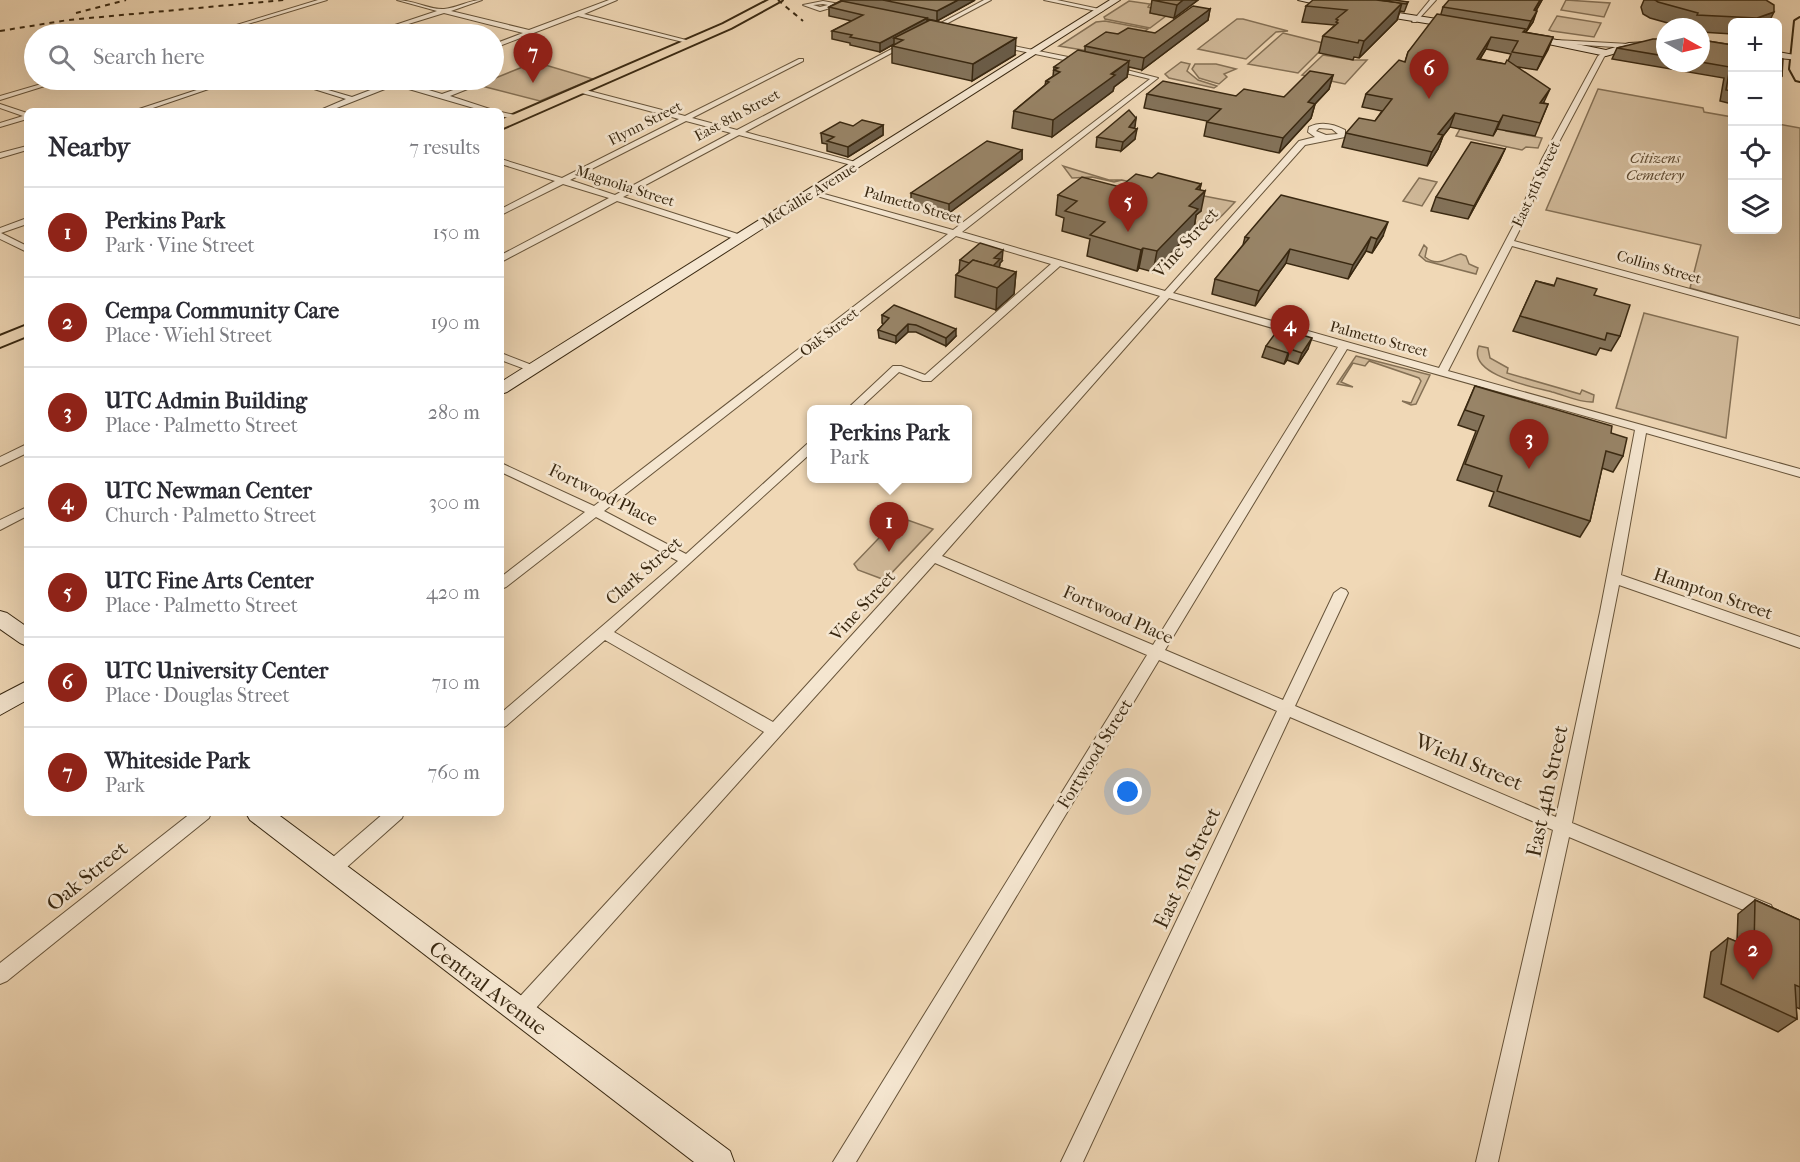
<!DOCTYPE html>
<meta charset="utf-8">
<style>
:root{--surface:#fff;--page:#f2f2f3;--text:#2b2b33;--muted:#7c7c81;--line:#e1e1e2;--accent:#8f2418}
body{margin:0;font-family:"IM FELL French Canon",serif;background:var(--page);color:var(--text)}
.controls{position:absolute;right:18px;top:18px;display:grid;overflow:hidden;border-radius:9px;box-shadow:0 6px 24px #0002}
.controls button{width:54px;height:54px;display:grid;place-items:center;padding:0;border:0;border-bottom:2px solid var(--line);background:var(--surface);color:var(--text);font:30px sans-serif}
.compass{position:absolute;left:1656px;top:18px;width:54px;height:54px;border-radius:50%;background:var(--surface);box-shadow:0 6px 24px #0002;rotate:98deg}
.you{position:absolute;left:1128px;top:792px;width:21px;height:21px;margin:-15px;border:4px solid #fff;border-radius:50%;background:#1a73e8;box-shadow:0 0 0 9px #1a73e833}
.badge{display:grid;place-items:center;width:39px;height:39px;border-radius:50%;background:var(--accent);color:#fff;font-size:20px;font-weight:700}
.pin{position:absolute;translate:-50% -50px;filter:drop-shadow(0 2px 3px #0008)}
.pin::after{content:'';position:absolute;top:32px;width:21px;height:18px;background:inherit;clip-path:polygon(0 0,100% 0,50% 100%)}
.popup{position:absolute;left:807px;top:405px;width:165px;height:78px;box-sizing:border-box;display:grid;place-content:center;border-radius:9px;background:var(--surface);filter:drop-shadow(0 2px 4px #0005);font-size:20px;white-space:nowrap;color:var(--muted)}
.popup b{font-size:22px;color:var(--text)}
.popup::after{content:'';position:absolute;left:50%;top:100%;margin-left:-12px;border:12px solid transparent;border-top-color:var(--surface)}
.list{margin:0;padding:0;list-style:none}
h2{display:flex;justify-content:space-between;align-items:center;height:78px;margin:0;padding:0 24px;font-size:26px}
h2 small{font-size:20px;font-weight:400;color:var(--muted)}
.list li{display:grid;grid-template-columns:39px 1fr auto;gap:18px;align-items:center;box-sizing:border-box;height:90px;padding:0 24px;border-top:2px solid var(--line)}
.list b{display:block;font-size:22px;white-space:nowrap}
.list p{margin:0;font-size:20px;white-space:nowrap;color:var(--muted)}
.list em{font-size:20px;font-style:normal;color:var(--muted)}
.icon{flex:none;width:33px;height:33px;fill:none;stroke:currentColor;stroke-width:2;stroke-linecap:round;stroke-linejoin:round}
.map{position:relative;flex:none;width:1800px;height:1162px;overflow:hidden}
.search{position:absolute;background:var(--surface);box-shadow:0 6px 24px #0002;left:24px;top:24px;width:480px;height:66px;display:flex;align-items:center;gap:15px;box-sizing:border-box;padding:0 21px;border-radius:33px;color:var(--muted);font-size:22px}
.panel{position:absolute;background:var(--surface);box-shadow:0 6px 24px #0002;left:24px;top:108px;width:480px;height:708px;border-radius:9px}
.map>svg:first-child{display:block}
.green{fill:#d1ba9a;stroke:#857156;stroke-width:1.5}
.lines{fill:none;stroke-linecap:round;stroke-linejoin:round}
.street-casing{stroke:#67543a;stroke-width:2}
.secondary-casing{stroke:#392811;stroke-width:2}
.primary-casing{stroke:#392811;stroke-width:4}
.street{fill:#f5e6d0;fill-rule:evenodd}
.secondary{fill:#f5e6d0;fill-rule:evenodd}
.primary{fill:#f0d8b6;fill-rule:evenodd}
.rail{stroke:#392811;stroke-width:2;stroke-dasharray:5 5;stroke-linecap:butt}
.wall{fill:#837259;stroke:#392811;stroke-width:1.5;fill-rule:evenodd}
.shaded-wall{fill:#6a5c48;stroke:#392811;stroke-width:1.5}
.building{fill:#988467;stroke:#392811;stroke-width:1.5}
.labels{text-anchor:middle;dominant-baseline:central;stroke-width:5;stroke-linejoin:round;paint-order:stroke}
.far-street-label{font-size:15px;fill:#392811;stroke:#f5e6d0}
.far-park-label{font-size:15px;font-style:italic;fill:#5f4c33;stroke:#f5e6d0}
.street-label{font-size:18px;fill:#392811;stroke:#f5e6d0}
.near-street-label{font-size:21px;fill:#392811;stroke:#f5e6d0}
</style>
<div class="map">
<svg width="1800" height="1162" viewBox="0 0 1800 1162">
<rect width="100%" height="100%" fill="#f0d8b6"/>
<filter id="stains"><feTurbulence type="fractalNoise" baseFrequency=".00333" numOctaves="4"/><feColorMatrix values="0 0 0 0 .2 0 0 0 0 .09 0 0 0 0 .02 0 0 0 .5 -.17"/></filter>
<radialGradient id="worn" r=".72"><stop offset=".6" stop-color="#630" stop-opacity="0"/><stop offset="1" stop-color="#630" stop-opacity=".3"/></radialGradient>
<g class="green">
<polygon points="1566,0 1610,3 1604,17 1561,10"/>
<polygon points="1129,1 1150,4 1148,7 1151,8 1150,13 1166,16 1150,28 1105,19 1104,17"/>
<polygon points="1557,16 1601,23 1594,37 1552,31 1549,30"/>
<polygon points="1237,19 1243,19 1288,31 1276,32 1246,59 1198,49"/>
<polygon points="1105,21 1148,29 1112,55 1059,46 1096,22"/>
<polygon points="1283,33 1327,44 1298,73 1248,64"/>
<polygon points="1323,55 1353,60 1367,60 1345,84 1302,75"/>
<polygon points="535,62 593,79 540,101 478,85"/>
<polygon points="1181,62 1190,64 1187,71 1198,80 1217,86 1214,88 1169,78 1165,74"/>
<polygon points="1195,64 1216,64 1236,69 1224,74 1227,77 1219,84 1199,78 1192,69"/>
<polygon points="1598,89 1703,108 1704,112 1732,117 1732,230 1778,230 1778,124 1800,128 1800,319 1690,288 1701,245 1546,210"/>
<polygon points="1499,126 1506,131 1542,138 1538,148 1526,147 1522,150 1456,136 1460,129"/>
<path d="M 1063,166 L 1109,180 L 1121,180 L 1235,202 C 1221,216 1211,232 1190,228 L 1192,220 L 1200,211 L 1158,189 L 1122,180 L 1114,182 L 1092,177 L 1072,178 Z"/>
<polygon points="1419,178 1437,182 1422,206 1403,201"/>
<path d="M 1424,245 L 1427,248 L 1425,257 C 1439,268 1447,257 1461,254 L 1466,256 L 1469,264 L 1478,268 L 1476,274 L 1426,261 L 1419,255 Z"/>
<polygon points="1644,313 1738,337 1726,438 1616,408"/>
<path d="M 1479,346 L 1488,348 L 1490,358 L 1508,368 L 1507,373 L 1580,394 L 1582,390 L 1594,395 L 1593,402 C 1581,403 1564,395 1552,392 C 1534,387 1466,375 1479,346 Z"/>
<polygon points="1356,356 1430,375 1416,404 1411,405 1402,401 1411,403 1421,381 1419,378 1369,361 1365,366 1353,363 1341,382 1353,387 1337,384"/>
<polygon points="899,517 933,529 885,580 858,570 854,564"/>
</g>
<g class="lines">
<defs>
<g id="street">
<polygon points="318,0 327,0 215,34 207,34"/>
<path d="M 397,0 C 413,0 430,10 444,9 C 457,8 469,0 482,0 L 451,11 L 529,30 L 609,0 L 617,0 L 584,14 L 694,42 L 691,44 L 578,16 L 494,48 L 494,44 L 523,33 L 444,13 L 376,34 L 368,34 L 437,11 Z"/>
<polygon points="984,0 991,0 931,32 926,31"/>
<polygon points="1044,0 1057,0 1104,10 1101,12"/>
<polygon points="1430,0 1436,0 1416,22 1412,22"/>
<path d="M 823,1 L 856,7 L 853,9 L 837,6 L 820,11 L 803,5 ZM 823,4 L 828,5 L 820,7 L 813,5 Z"/>
<polygon points="1556,40 1629,44 1632,46 1629,48 1554,43"/>
<path d="M 905,42 L 910,43 L 745,132 L 859,163 L 859,167 L 739,135 L 623,197 L 744,236 L 744,240 L 738,240 L 617,201 L 501,262 L 501,255 L 609,198 L 563,184 L 501,215 L 501,209 L 555,181 L 501,164 L 501,159 L 562,178 L 679,119 L 578,92 L 578,88 L 685,116 L 799,59 L 803,59 L 803,61 L 692,118 L 737,130 ZM 686,121 L 731,133 L 615,195 L 570,180 Z"/>
<polygon points="999,43 1083,60 1086,62 1083,64 997,46"/>
<path d="M 1604,52 L 1609,53 L 1604,57 L 1550,159 L 1527,215 L 1514,241 L 1800,319 L 1800,325 L 1512,246 L 1448,371 L 1800,469 L 1800,477 L 1646,433 L 1621,575 L 1800,637 L 1800,648 L 1619,585 L 1572,823 L 1771,905 L 1774,911 L 1771,917 L 1765,919 L 1569,837 L 1498,1162 L 1476,1162 L 1553,830 L 1290,717 L 1083,1162 L 1061,1162 L 1277,711 L 1159,660 L 856,1162 L 833,1162 L 1147,655 L 935,563 L 527,1018 L 520,1021 L 513,1018 L 510,1011 L 513,1004 L 764,732 L 605,640 L 506,726 L 501,728 L 501,713 L 678,561 L 596,517 L 506,587 L 501,589 L 501,577 L 585,512 L 501,472 L 501,463 L 594,506 L 948,234 L 810,194 L 810,190 L 953,230 L 1150,79 L 1109,69 L 1111,66 L 1158,78 L 962,232 L 1165,291 L 1299,141 L 1315,137 L 1308,132 L 1309,127 C 1321,121 1334,124 1345,130 L 1345,137 L 1305,145 L 1173,293 L 1439,368 L 1519,215 L 1542,159 L 1598,56 ZM 1319,128 L 1332,129 L 1338,134 L 1326,135 L 1316,131 ZM 956,236 L 1051,264 L 925,375 L 901,366 L 893,366 L 846,410 L 858,410 L 899,372 L 923,381 L 931,381 L 1060,266 L 1160,296 L 773,722 L 614,632 L 811,453 L 811,443 L 807,444 L 686,554 L 604,511 ZM 1169,298 L 1338,347 L 1153,645 L 942,556 ZM 1347,349 L 1635,430 L 1600,612 L 1556,817 L 1295,706 L 1348,593 L 1346,590 L 1341,588 L 1334,593 L 1283,700 L 1165,650 Z"/>
<polygon points="55,80 64,80 0,100 0,96"/>
<polygon points="227,80 235,80 144,111 133,111"/>
<polygon points="285,80 294,80 352,97 397,80 405,80 402,82 442,94 473,83 475,84 475,86 450,96 496,111 484,111 395,85 329,111 318,111 346,99"/>
<polygon points="0,104 27,113 27,119 0,127 0,123 23,116 0,108"/>
<polygon points="501,112 519,116 520,118 516,120 501,116"/>
<polygon points="27,146 27,150 0,158 0,153"/>
<polygon points="27,218 27,224 1,233 27,246 27,252 0,239 0,228"/>
<polygon points="501,353 537,367 538,369 533,372 501,360"/>
<polygon points="27,444 27,453 0,466 0,457"/>
<polygon points="27,507 27,516 0,530 0,520"/>
<polygon points="191,813 211,813 209,818 7,981 0,984 0,963"/>
<polygon points="384,813 404,813 402,818 338,875 332,877 326,875 323,869 326,863"/>
</g>
<g id="secondary">
<polygon points="1110,0 1120,0 507,392 501,394 501,382"/>
<polygon points="1298,0 1317,0 1342,6 1338,9"/>
<polygon points="1373,9 1456,22 1461,25 1456,28 1370,14 1369,12"/>
<polygon points="1527,34 1606,50 1629,43 1665,41 1665,47 1630,49 1606,56 1524,39 1522,37"/>
<polygon points="1778,52 1800,56 1800,60 1778,58"/>
<polygon points="0,611 7,613 27,627 27,646 20,643 0,629"/>
<polygon points="27,681 27,700 0,715 0,695"/>
<polygon points="246,813 276,813 730,1151 734,1162 694,1162 250,820"/>
</g>
<g id="primary">
<polygon points="769,0 782,0 731,28 501,129 501,120 723,24"/>
<polygon points="1800,18 1800,81 1796,80 1790,69 1795,21"/>
<polygon points="27,325 27,336 0,347 0,336"/>
</g>
</defs>
<use href="#street" class="street-casing"/>
<use href="#secondary" class="secondary-casing"/>
<use href="#primary" class="primary-casing"/>
<use href="#street" class="street"/>
<use href="#secondary" class="secondary"/>
<use href="#primary" class="primary"/>
<g class="rail">
<polyline points="778,0 803,21"/>
<polyline points="76,13 126,0"/>
<polyline points="0,31 68,20 284,0"/>
</g>
</g>
<g class="wall">
<polygon points="842,0 975,0 937,21 927,19 927,21 1015,55 972,81 892,63 892,46 894,44 880,52 850,45 850,43 832,39 832,31 852,21 829,16 829,7"/>
<polygon points="1152,0 1198,0 1174,18 1150,13"/>
<path d="M 1542,0 L 1536,11 L 1533,22 L 1526,32 L 1524,32 L 1553,37 L 1537,70 L 1518,67 L 1544,103 L 1548,104 L 1535,136 L 1497,129 L 1493,136 L 1450,127 L 1443,136 L 1438,149 L 1427,166 L 1342,147 L 1346,133 L 1375,121 L 1382,111 L 1362,107 L 1366,94 L 1405,62 L 1408,52 L 1441,14 L 1443,7 ZM 1486,49 L 1511,54 L 1508,61 L 1505,64 L 1480,59 Z"/>
<polygon points="1644,0 1766,0 1769,22 1732,22 1732,34 1701,32 1701,27 1682,27 1650,18 1643,14 1641,7"/>
<polygon points="1408,2 1405,10 1404,12 1400,11 1397,20 1359,58 1354,57 1353,60 1319,53 1323,36 1335,25 1302,22 1306,6"/>
<polygon points="1210,9 1208,20 1142,70 1129,67 1127,77 1114,87 1113,91 1052,137 1012,128 1014,111 1045,85 1046,81 1053,76 1054,67 1085,52 1085,46 1118,34 1155,33"/>
<polygon points="1665,39 1665,63 1701,63 1701,40 1732,45 1732,104 1720,101 1724,78 1612,59 1617,48"/>
<polygon points="1778,58 1782,76 1778,84"/>
<polygon points="1333,75 1329,89 1315,104 1311,118 1279,153 1204,136 1207,121 1144,108 1147,94 1284,97"/>
<polygon points="1136,118 1134,128 1135,139 1121,151 1096,147 1097,137"/>
<polygon points="883,125 883,135 848,157 827,151 827,144 822,143 821,133 853,126"/>
<polygon points="1505,149 1499,162 1468,219 1431,211 1436,197"/>
<polygon points="1022,150 1022,159 949,213 911,203 911,193"/>
<polygon points="1152,178 1201,184 1200,189 1201,211 1196,215 1194,229 1153,272 1139,268 1137,271 1087,256 1090,239 1062,231 1064,218 1056,215 1058,195 1120,187"/>
<polygon points="1383,236 1372,253 1366,251 1348,279 1286,263 1255,306 1212,294 1215,279 1243,245 1245,237"/>
<polygon points="960,260 1002,261 1000,263 999,268 1016,272 1014,294 996,310 955,297 956,275 960,271 959,271"/>
<polygon points="1536,281 1594,295 1620,336 1611,351 1600,348 1596,355 1513,331"/>
<polygon points="882,315 956,336 946,346 916,332 908,332 896,343 879,338 878,330 884,324 882,323"/>
<polygon points="1266,346 1308,349 1298,364 1287,360 1284,364 1262,357"/>
<polygon points="1475,386 1611,433 1623,456 1613,472 1602,468 1590,521 1580,537 1489,506 1494,492 1457,480 1476,431 1458,425"/>
<polygon points="1755,900 1800,920 1800,1009 1796,1007 1797,1019 1778,1032 1704,997 1711,952 1728,938 1737,942 1738,914"/>
</g>
<g class="shaded-wall">
<polygon points="958,0 975,0 937,21 937,11"/>
<polygon points="1183,0 1198,0 1174,18 1177,5"/>
<polygon points="1540,0 1542,0 1530,21 1534,10"/>
<polygon points="1402,3 1397,20 1359,58 1364,41"/>
<polygon points="1210,9 1208,20 1142,70 1144,58"/>
<polygon points="1537,11 1533,22 1526,32 1531,21"/>
<polygon points="1774,12 1769,22 1755,22 1757,18"/>
<polygon points="927,18 927,27 894,38 894,44 880,52 880,43"/>
<polygon points="1491,37 1486,49 1472,71 1477,59"/>
<polygon points="1553,37 1548,50 1537,70 1543,57"/>
<polygon points="1016,38 1015,55 972,81 973,64"/>
<polygon points="1129,61 1127,77 1114,87 1113,91 1052,137 1053,120"/>
<polygon points="1333,75 1329,89 1315,104 1311,118 1279,153 1283,138 1308,102"/>
<polygon points="1550,89 1544,102 1535,116 1540,103"/>
<polygon points="1455,113 1450,127 1443,136 1438,149 1427,166 1438,134"/>
<polygon points="1503,115 1497,129 1493,136 1499,122"/>
<polygon points="1136,118 1135,127 1127,137 1129,127"/>
<polygon points="883,125 883,135 848,157 848,147"/>
<polygon points="1137,129 1135,139 1121,151 1123,142"/>
<polygon points="1505,149 1499,162 1468,219 1474,206"/>
<polygon points="1022,150 1022,159 949,213 949,204"/>
<polygon points="1201,184 1198,198 1205,191 1201,211 1196,215 1194,229 1153,272 1157,251 1196,189"/>
<polygon points="1388,222 1383,236 1372,253 1377,239"/>
<polygon points="1371,237 1366,251 1348,279 1353,265"/>
<polygon points="1143,248 1139,268 1137,271 1141,250"/>
<polygon points="1290,249 1286,263 1255,306 1259,291"/>
<polygon points="1003,250 1002,261 1000,263 999,270 988,280 994,258"/>
<polygon points="1016,272 1014,294 996,310 997,288"/>
<polygon points="908,324 908,332 896,343 896,336"/>
<polygon points="956,329 956,336 946,346 946,338"/>
<polygon points="1312,338 1308,349 1298,364 1302,353"/>
<polygon points="1290,349 1287,360 1284,364 1288,353"/>
</g>
<g class="building">
<polygon points="883,0 958,0 937,11"/>
<polygon points="1152,0 1183,0 1177,5"/>
<polygon points="1313,0 1376,0 1402,3 1364,41 1359,40 1358,43 1323,36 1338,23 1336,22 1338,20 1336,19 1347,10 1306,6"/>
<polygon points="1380,0 1395,0 1408,2 1406,4"/>
<polygon points="1449,0 1540,0 1534,10 1537,11 1531,21 1443,7"/>
<polygon points="1655,0 1766,0 1774,5 1774,12 1757,18 1697,15 1698,13 1658,2"/>
<polygon points="842,1 927,18 880,43 850,37 852,35 832,31 863,15 829,7"/>
<polygon points="1193,6 1210,9 1144,58 1085,46 1106,32 1118,34 1128,28 1155,33"/>
<polygon points="1437,14 1526,29 1523,32 1553,37 1543,57 1512,52 1518,41 1491,37 1477,59 1505,64 1507,60 1550,89 1540,103 1548,104 1540,123 1503,115 1499,122 1455,113 1438,134 1443,135 1432,152 1346,133 1359,118 1375,121 1392,99 1366,94 1399,60 1405,62 1408,52"/>
<polygon points="930,20 1016,38 973,64 892,46 903,40 894,38"/>
<polygon points="1653,39 1665,39 1665,56 1617,48"/>
<polygon points="1701,40 1732,45 1732,91 1726,90 1730,67 1701,62"/>
<polygon points="1078,50 1129,61 1111,74 1115,75 1053,120 1014,111 1049,82 1046,81 1060,72 1054,70 1058,68 1054,67"/>
<polygon points="1778,58 1783,59 1782,76 1778,76"/>
<polygon points="1310,71 1333,75 1308,102 1315,104 1283,138 1207,122 1221,109 1147,94 1163,81 1236,96 1244,89 1284,97"/>
<polygon points="1129,110 1136,118 1129,127 1137,129 1123,142 1097,137"/>
<polygon points="862,120 883,125 848,147 827,141 834,137 821,133 840,122 853,126"/>
<polygon points="987,141 1022,150 949,204 911,193"/>
<polygon points="1471,142 1505,149 1474,206 1436,197"/>
<polygon points="1158,173 1201,184 1196,189 1205,191 1189,206 1198,209 1157,251 1143,248 1141,250 1090,235 1105,222 1065,211 1077,201 1058,195 1082,177 1120,187 1136,174 1152,178"/>
<polygon points="1281,195 1388,222 1377,239 1371,237 1353,265 1290,249 1259,291 1215,279 1249,238 1245,237"/>
<polygon points="980,243 1003,250 994,258 1000,259 993,266 973,260 969,263 960,260"/>
<polygon points="973,260 1016,272 997,288 956,275"/>
<polygon points="1557,278 1597,289 1594,295 1630,305 1620,336 1607,333 1605,340 1520,316 1536,281 1554,286"/>
<polygon points="894,305 956,329 946,338 916,325 908,324 896,336 878,330 889,318 882,315"/>
<polygon points="1277,331 1287,334 1289,331 1312,338 1302,353 1290,349 1288,353 1266,346"/>
<polygon points="1475,386 1612,426 1611,433 1627,438 1623,456 1606,451 1590,521 1497,491 1502,476 1465,464 1484,416 1465,410"/>
<polygon points="1755,900 1800,920 1800,987 1795,985 1797,1019 1721,984 1728,938 1754,949"/>
</g>
<g class="labels">
<g class="far-street-label">
<text transform="translate(737 115) rotate(-28)">East 8th Street</text>
<text transform="translate(645 123) rotate(-27)">Flynn Street</text>
<text transform="translate(1536 184) rotate(-65)">East 5th Street</text>
<text transform="translate(625 186) rotate(18)">Magnolia Street</text>
<text transform="translate(809 195) rotate(-32)">McCallie Avenue</text>
<text transform="translate(913 205) rotate(16)">Palmetto Street</text>
<text transform="translate(1659 267) rotate(16)">Collins Street</text>
<text transform="translate(829 332) rotate(-38)">Oak Street</text>
<text transform="translate(1379 339) rotate(15)">Palmetto Street</text>
</g>
<g class="far-park-label">
<text x="1655" y="158">Citizens<tspan x="1655" dy="17">Cemetery</tspan></text>
</g>
<g class="street-label">
<text transform="translate(1186 243) rotate(-48)">Vine Street</text>
<text transform="translate(603 495) rotate(26)">Fortwood Place</text>
<text transform="translate(644 571) rotate(-41)">Clark Street</text>
<text transform="translate(1713 594) rotate(19)">Hampton Street</text>
<text transform="translate(863 606) rotate(-48)">Vine Street</text>
<text transform="translate(1118 615) rotate(24)">Fortwood Place</text>
<text transform="translate(1095 754) rotate(-58)">Fortwood Street</text>
</g>
<g class="near-street-label">
<text transform="translate(1469 762) rotate(23)">Wiehl Street</text>
<text transform="translate(1547 791) rotate(-78)">East 4th Street</text>
<text transform="translate(1187 868) rotate(-65)">East 5th Street</text>
<text transform="translate(87 876) rotate(-39)">Oak Street</text>
<text transform="translate(488 988) rotate(37)">Central Avenue</text>
</g>
</g>
<rect width="100%" height="100%" filter="url(#stains)"/>
<rect width="100%" height="100%" fill="url(#worn)"/>
</svg>
<div class="controls">
<button>+</button>
<button>−</button>
<button><svg class="icon" aria-label="locate" viewBox="0 0 24 24"><circle cx="12" cy="12" r="6"/><path d="M12 2v4M12 18v4M2 12h4M18 12h4"/></svg></button>
<button><svg class="icon" aria-label="layers" viewBox="0 0 24 24"><path d="M12 4l9 5-9 5-9-5zM3 14l9 5 9-5"/></svg></button>
</div>
<svg class="compass" viewBox="-18 -18 36 36"><path d="M0-13l5 13h-10z" fill="#e53935"/><path d="M0 13l5-13h-10z" fill="#7c7c81"/></svg>
<div class="you"></div>
<div class="pin badge" style="left:889px;top:552px">1</div>
<div class="popup"><b>Perkins Park</b>Park</div>
<div class="pin badge" style="left:1753px;top:980px">2</div>
<div class="pin badge" style="left:1529px;top:469px">3</div>
<div class="pin badge" style="left:1290px;top:355px">4</div>
<div class="pin badge" style="left:1128px;top:232px">5</div>
<div class="pin badge" style="left:1429px;top:99px">6</div>
<div class="pin badge" style="left:533px;top:83px">7</div>
<div class="search"><svg class="icon" aria-label="search" viewBox="0 0 24 24"><circle cx="10" cy="10" r="6"/><path d="M15 15l6 6"/></svg>Search here</div>
<section class="panel">
<h2>Nearby<small>7 results</small></h2>
<ul class="list">
<li><span class="badge">1</span><div><b>Perkins Park</b><p>Park · Vine Street</p></div><em>150 m</em></li>
<li><span class="badge">2</span><div><b>Cempa Community Care</b><p>Place · Wiehl Street</p></div><em>190 m</em></li>
<li><span class="badge">3</span><div><b>UTC Admin Building</b><p>Place · Palmetto Street</p></div><em>280 m</em></li>
<li><span class="badge">4</span><div><b>UTC Newman Center</b><p>Church · Palmetto Street</p></div><em>300 m</em></li>
<li><span class="badge">5</span><div><b>UTC Fine Arts Center</b><p>Place · Palmetto Street</p></div><em>420 m</em></li>
<li><span class="badge">6</span><div><b>UTC University Center</b><p>Place · Douglas Street</p></div><em>710 m</em></li>
<li><span class="badge">7</span><div><b>Whiteside Park</b><p>Park</p></div><em>760 m</em></li>
</ul>
</section>
</div>
